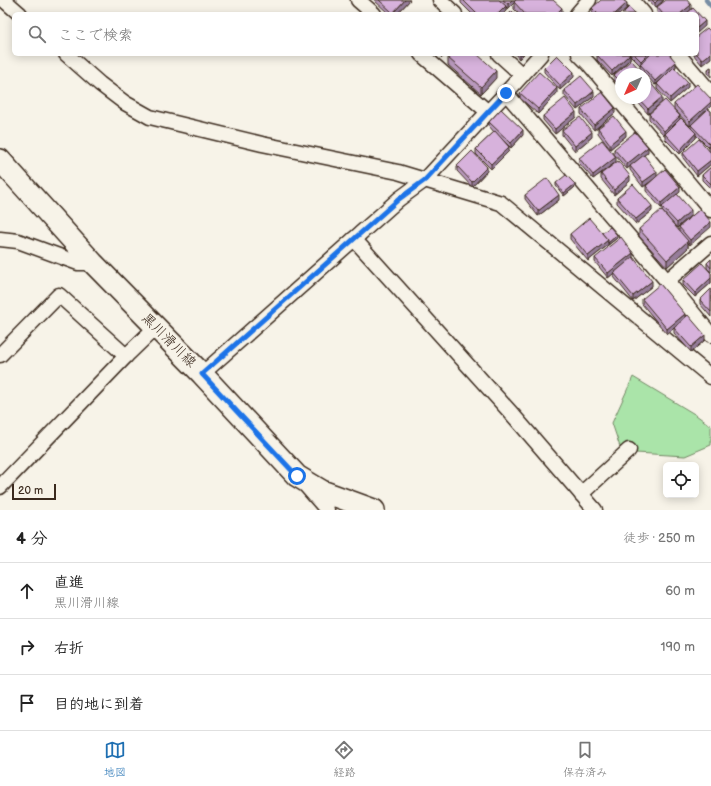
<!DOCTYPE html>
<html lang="ja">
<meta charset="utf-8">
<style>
:root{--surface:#fff;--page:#f6f6f6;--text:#222;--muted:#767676;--line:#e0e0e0;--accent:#1f6fb2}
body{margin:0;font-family:"Balsamiq Sans","Klee One",sans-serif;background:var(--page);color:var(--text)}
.controls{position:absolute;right:12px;bottom:12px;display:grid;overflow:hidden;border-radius:6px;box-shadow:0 2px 10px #0003}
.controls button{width:36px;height:36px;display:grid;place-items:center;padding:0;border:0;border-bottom:1px solid var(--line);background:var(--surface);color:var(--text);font:20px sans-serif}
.compass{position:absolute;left:615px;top:68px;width:36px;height:36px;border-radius:50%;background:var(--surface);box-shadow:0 2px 10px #0003;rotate:225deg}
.scale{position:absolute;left:12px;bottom:10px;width:44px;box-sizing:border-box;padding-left:4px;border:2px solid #3b2a1e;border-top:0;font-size:11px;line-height:14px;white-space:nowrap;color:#3b2a1e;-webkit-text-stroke:3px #f7f3e8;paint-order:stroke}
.stop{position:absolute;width:12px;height:12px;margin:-9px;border:3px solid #1a73e8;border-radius:50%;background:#fff}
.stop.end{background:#1a73e8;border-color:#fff;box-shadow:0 1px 4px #0008}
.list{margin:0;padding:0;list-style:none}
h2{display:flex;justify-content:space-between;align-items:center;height:52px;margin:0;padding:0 16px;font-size:17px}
h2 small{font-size:13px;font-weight:400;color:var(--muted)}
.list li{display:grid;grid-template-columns:26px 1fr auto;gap:12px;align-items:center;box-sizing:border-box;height:56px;padding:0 16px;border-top:1px solid var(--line)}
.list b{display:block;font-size:15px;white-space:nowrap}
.list p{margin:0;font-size:13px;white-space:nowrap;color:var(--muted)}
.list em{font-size:13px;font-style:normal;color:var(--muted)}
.icon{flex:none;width:22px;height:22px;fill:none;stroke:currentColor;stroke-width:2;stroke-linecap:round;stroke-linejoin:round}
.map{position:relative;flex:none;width:711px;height:510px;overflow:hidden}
.search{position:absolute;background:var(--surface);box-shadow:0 2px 10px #0003;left:12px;right:12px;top:12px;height:44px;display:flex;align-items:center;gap:10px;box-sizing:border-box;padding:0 14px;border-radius:6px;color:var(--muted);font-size:15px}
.sheet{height:220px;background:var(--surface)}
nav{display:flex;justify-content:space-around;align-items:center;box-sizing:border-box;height:56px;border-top:1px solid var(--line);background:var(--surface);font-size:11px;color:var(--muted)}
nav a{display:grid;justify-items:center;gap:2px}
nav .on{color:var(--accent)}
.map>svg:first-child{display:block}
.green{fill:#aae4a9;stroke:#728764}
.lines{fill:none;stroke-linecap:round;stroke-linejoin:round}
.stream{stroke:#788ea4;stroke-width:4.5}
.street-casing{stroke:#3b2a1e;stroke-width:17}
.secondary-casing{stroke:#3b2a1e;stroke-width:24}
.street{stroke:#f7f3e8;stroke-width:14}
.secondary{stroke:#f7f3e8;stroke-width:21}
.wall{fill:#b999bd;stroke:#3b2a1e}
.shaded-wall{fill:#967d9a;stroke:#3b2a1e}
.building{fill:#d7b2dc;stroke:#3b2a1e}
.route{stroke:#1a73e8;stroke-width:5}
.labels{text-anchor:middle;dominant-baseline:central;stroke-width:3.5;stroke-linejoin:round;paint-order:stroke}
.street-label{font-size:14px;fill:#3b2a1e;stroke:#f7f3e8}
</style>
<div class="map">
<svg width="711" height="510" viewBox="0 0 711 510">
<rect width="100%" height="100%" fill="#f7f3e8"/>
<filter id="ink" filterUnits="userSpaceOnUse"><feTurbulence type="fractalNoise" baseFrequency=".025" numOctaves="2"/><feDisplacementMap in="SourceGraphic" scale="8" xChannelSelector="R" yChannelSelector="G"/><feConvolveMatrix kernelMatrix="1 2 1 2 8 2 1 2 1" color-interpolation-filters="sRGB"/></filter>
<g filter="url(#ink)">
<polygon class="green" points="633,377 696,415 711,426 711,445 685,456 636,453 620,447 612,423"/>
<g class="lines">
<polyline class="stream" points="706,0 711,6"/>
<defs>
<g id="street">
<polyline points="4,0 20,14"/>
<polyline points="358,0 374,14"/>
<polyline points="440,0 455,14"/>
<polyline points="632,0 644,14"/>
<polyline points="577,14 589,0"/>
<polyline points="66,54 100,84 125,103 150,117 262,144 398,172 501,203 711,377"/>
<polyline points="421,54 488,112"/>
<polyline points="499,54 522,75"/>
<polyline points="579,54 589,64 711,210"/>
<polyline points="678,54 711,93"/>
<polyline points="506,93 667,281 711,335"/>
<polyline points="0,239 18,241 78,263 93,263"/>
<polyline points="354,239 512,414 595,510"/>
<polyline points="667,281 711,243"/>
<polyline points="0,355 59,295 126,356"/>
<polyline points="202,374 399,199 425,180 488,112 506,93 541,54"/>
<polyline points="0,487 126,356 156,327"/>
<polyline points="307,487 327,510"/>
<polyline points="581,494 629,450"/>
</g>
<polyline id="secondary" points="0,160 93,263 202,374 297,476 322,491 374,510"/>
</defs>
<use href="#street" class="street-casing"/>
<use href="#secondary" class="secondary-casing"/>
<use href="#street" class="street"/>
<use href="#secondary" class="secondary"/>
</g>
<g class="wall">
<polygon points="374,0 410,0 397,14 389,14"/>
<polygon points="461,0 553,0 562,14 519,14 514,9 514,3 508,9 506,7 506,11 503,14 472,14 461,3"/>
<polygon points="648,0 664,0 655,8"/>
<polygon points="657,7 685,14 658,14 657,12"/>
<polygon points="592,8 627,8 620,14 593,14 592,13"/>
<polygon points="707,28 702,65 693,54 697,54"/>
<polygon points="438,54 446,54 442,58"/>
<polygon points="515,54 524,54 519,59"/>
<polygon points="598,54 669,54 676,67 675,68 688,87 670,103 657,89 657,84 655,85 640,68 640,65 630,55 630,59 612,76 597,60 597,55"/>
<polygon points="448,58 496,78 481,94 448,65"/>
<polygon points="711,67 711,77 708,73 708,69"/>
<polygon points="544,68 574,77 560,90 544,72"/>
<polygon points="621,74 621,87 614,80 614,75"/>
<polygon points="650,82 648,114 635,99 635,98 645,98"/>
<polygon points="564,90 594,96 577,110 564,95"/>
<polygon points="520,93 557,93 538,114 520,98"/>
<polygon points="674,104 708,109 711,111 711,164 697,176 683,158 683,153 709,151 709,148 696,135 696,138 680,154 665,139 665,135 664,135 649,119 649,114 680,119 691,129 691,125 701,115 690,126 674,109"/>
<polygon points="581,109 615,113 594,130 581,114"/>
<polygon points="543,116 576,117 555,134 543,120"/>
<polygon points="489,122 523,135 511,148 502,139 509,151 491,169 476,154 476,149 494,132 489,126"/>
<polygon points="598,128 626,136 610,149 598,133"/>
<polygon points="562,130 592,137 575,151 562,135"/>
<polygon points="614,149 648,152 635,162 680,192 677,194 691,215 677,228 662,211 662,207 661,208 646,191 646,186 652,180 643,187 630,170 630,166 627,169 614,154"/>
<polygon points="579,158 616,162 593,179 579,163"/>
<polygon points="457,166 487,171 472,187 457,171"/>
<polygon points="711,167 711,189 702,180 702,175"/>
<polygon points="601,174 630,181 614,195 601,179"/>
<polygon points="556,183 575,187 564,196 556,186"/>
<polygon points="525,195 559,200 538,216 525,199"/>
<polygon points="617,198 652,211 636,224 617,203"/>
<polygon points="700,209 690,245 688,243 688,248 667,267 639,236 639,229 679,230 679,227"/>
<polygon points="602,233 617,238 588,261 570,239 570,234"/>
<polygon points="633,257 652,286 633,301 614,277 614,273 608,278 595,262 595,258"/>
<polygon points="711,259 711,272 707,268 707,263"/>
<polygon points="711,273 711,283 695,297 683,285 683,280"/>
<polygon points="711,289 711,317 700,304 700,300"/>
<polygon points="642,299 685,317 705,340 691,352 674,333 674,328 667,334 642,304"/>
</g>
<g class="shaded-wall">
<polygon points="405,0 410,0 397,14 393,14 393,13"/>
<polygon points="512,0 517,0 508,9 508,4"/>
<polygon points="658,0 664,0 655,8 655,3"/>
<polygon points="627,3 627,8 620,14 615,14"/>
<polygon points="691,5 691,10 685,14 680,14"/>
<polygon points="506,6 506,11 503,14 498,14"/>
<polygon points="562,8 562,14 556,14"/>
<polygon points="705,21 705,26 697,33 697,28"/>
<polygon points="711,53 711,58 702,65 702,60"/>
<polygon points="442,54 446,54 442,58"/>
<polygon points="519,54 524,54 519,59"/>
<polygon points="630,54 630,59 612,76 612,71"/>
<polygon points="648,54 652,54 641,64 641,61"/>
<polygon points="676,62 676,67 655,85 655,81"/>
<polygon points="496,71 496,78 481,94 481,87"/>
<polygon points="574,72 574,77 560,90 560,85"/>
<polygon points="688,82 688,87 670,103 670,98"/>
<polygon points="557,88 557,93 538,114 538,109"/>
<polygon points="594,91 594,96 577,110 577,105"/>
<polygon points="662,97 662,102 648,114 648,109"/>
<polygon points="711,102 711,106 690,126 690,121"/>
<polygon points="615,108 615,113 594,130 594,125"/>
<polygon points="576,112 576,117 555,134 555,129"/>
<polygon points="680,116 680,121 664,135 664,131"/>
<polygon points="523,130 523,135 511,148 511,143"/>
<polygon points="626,131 626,136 610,149 610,144"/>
<polygon points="592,132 592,137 575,151 575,146"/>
<polygon points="696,133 696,138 680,154 680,150"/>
<polygon points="711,141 711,146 709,146 709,148 709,144"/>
<polygon points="509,147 509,151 491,169 491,164"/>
<polygon points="648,147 648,152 627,169 627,164"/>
<polygon points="616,157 616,162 593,179 593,175"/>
<polygon points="711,160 711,164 697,176 697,171"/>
<polygon points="487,167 487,171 472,187 472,182"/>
<polygon points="657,172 657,177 643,187 643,182"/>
<polygon points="630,176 630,181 614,195 614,190"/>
<polygon points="575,184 575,187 564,196 564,193"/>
<polygon points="680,187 680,192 661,208 661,203"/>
<polygon points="559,195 559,200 538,216 538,211"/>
<polygon points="652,206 652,211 636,224 636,219"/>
<polygon points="691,210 691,215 677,228 677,223"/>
<polygon points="711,222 711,227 690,245 690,240"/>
<polygon points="617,235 617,238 608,245 608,243"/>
<polygon points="608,240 608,245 588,261 588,256"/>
<polygon points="688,241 688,248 667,267 667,260"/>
<polygon points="633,253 633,258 608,278 608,273"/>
<polygon points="711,278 711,283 695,297 695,293"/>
<polygon points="652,281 652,286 633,301 633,296"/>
<polygon points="685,314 685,319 667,334 667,329"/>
<polygon points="705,335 705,340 691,352 691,347"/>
</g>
<g class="building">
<polygon points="379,0 405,0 393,13"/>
<polygon points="463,0 499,0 506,6 498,14 477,14"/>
<polygon points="503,0 512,0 508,4"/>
<polygon points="516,0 553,0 562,8 556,14 525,14 514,2"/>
<polygon points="601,0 623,0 627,3 615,14 598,14 592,8"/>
<polygon points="652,0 658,0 655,3"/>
<polygon points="666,0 687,0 691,5 680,14 663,14 657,7"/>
<polygon points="629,7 635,14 622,14"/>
<polygon points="693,8 705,21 697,28 697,14 686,14"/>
<polygon points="512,11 515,14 509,14"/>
<polygon points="707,28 711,32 711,53 702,60 697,54 697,36"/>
<polygon points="451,54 477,54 496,71 481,87 448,58"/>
<polygon points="598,54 630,54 612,71 597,55"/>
<polygon points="634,54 648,54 641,61"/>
<polygon points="651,54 669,54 676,62 655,81 640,64"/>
<polygon points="557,55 574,72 560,85 544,68"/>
<polygon points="631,60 644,74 621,74 621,82 614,75"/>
<polygon points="674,67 688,82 670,98 657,84"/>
<polygon points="711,67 711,72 708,69"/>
<polygon points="539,72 557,88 538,109 520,93"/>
<polygon points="581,76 594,91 577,105 564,90"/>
<polygon points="650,82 662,97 648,109 638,98 645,98 645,86"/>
<polygon points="697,84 711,99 711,102 690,121 674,104"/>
<polygon points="602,92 615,108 594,125 581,109"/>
<polygon points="565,98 576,112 555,129 543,116"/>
<polygon points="665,100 680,116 664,131 649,114"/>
<polygon points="501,109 523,130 511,143 489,122"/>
<polygon points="708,109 711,111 711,141 709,144 691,125"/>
<polygon points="614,116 626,131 610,144 598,128"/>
<polygon points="580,117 592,132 575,146 562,130"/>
<polygon points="681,118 696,133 680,150 665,134"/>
<polygon points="495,131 509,147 491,164 476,149"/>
<polygon points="635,132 648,147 627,164 614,149"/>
<polygon points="699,139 711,153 711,160 697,171 683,153"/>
<polygon points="602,140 616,157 593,175 579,158"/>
<polygon points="472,151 487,167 472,182 457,166"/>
<polygon points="644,155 657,172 643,182 630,166"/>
<polygon points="618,161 630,176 614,190 601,174"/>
<polygon points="711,167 711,184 702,175"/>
<polygon points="665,169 680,187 661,203 646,186"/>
<polygon points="566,175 575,184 564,193 556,183"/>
<polygon points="547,178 559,195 538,211 525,195"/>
<polygon points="633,184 652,206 636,219 617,198"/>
<polygon points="677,194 691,210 677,223 662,207"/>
<polygon points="700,209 711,222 690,240 679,227"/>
<polygon points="661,210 688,241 667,260 639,229"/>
<polygon points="589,218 608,240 588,256 570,234"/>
<polygon points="610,227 617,235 608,243 608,240 602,233"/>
<polygon points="621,237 633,253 608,273 595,258"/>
<polygon points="633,257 652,281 633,296 614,273"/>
<polygon points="711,259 711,268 707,263"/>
<polygon points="702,263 711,273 711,278 695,293 683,280"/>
<polygon points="660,284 685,314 667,329 642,299"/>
<polygon points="711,289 711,312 700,300"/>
<polygon points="688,315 705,335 691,347 674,328"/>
</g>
</g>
<g class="lines" filter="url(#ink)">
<polyline class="route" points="297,476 202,374 399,199 425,180 488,112 506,93"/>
</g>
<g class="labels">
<g class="street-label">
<text transform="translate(169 340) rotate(45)">黒川滑川線</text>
</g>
</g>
</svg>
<div class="controls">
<button><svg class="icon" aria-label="locate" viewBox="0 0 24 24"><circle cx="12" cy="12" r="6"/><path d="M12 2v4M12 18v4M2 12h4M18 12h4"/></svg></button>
</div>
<svg class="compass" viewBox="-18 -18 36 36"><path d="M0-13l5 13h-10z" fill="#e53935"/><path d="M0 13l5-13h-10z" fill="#767676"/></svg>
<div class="scale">20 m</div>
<div class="stop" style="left:297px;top:476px"></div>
<div class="stop end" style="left:506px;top:93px"></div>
<div class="search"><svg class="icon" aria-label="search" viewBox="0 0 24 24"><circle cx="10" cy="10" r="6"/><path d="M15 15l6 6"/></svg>ここで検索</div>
</div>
<section class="sheet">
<h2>4 分<small>徒歩 · 250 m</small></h2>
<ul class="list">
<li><svg class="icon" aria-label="ahead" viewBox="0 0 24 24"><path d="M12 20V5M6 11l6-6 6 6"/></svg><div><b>直進</b><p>黒川滑川線</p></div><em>60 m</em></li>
<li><svg class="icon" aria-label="right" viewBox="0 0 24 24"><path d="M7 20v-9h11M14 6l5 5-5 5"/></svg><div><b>右折</b></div><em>190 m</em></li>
<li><svg class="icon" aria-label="arrive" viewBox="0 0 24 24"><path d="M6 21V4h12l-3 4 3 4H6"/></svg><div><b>目的地に到着</b></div></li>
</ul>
</section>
<nav>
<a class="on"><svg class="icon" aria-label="map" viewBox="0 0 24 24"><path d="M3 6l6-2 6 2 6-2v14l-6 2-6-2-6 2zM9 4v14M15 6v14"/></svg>地図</a>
<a><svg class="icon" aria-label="directions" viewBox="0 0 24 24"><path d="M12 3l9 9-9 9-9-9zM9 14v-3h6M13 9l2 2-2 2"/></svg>経路</a>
<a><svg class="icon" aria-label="saved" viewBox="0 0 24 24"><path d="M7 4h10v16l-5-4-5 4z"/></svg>保存済み</a>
</nav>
